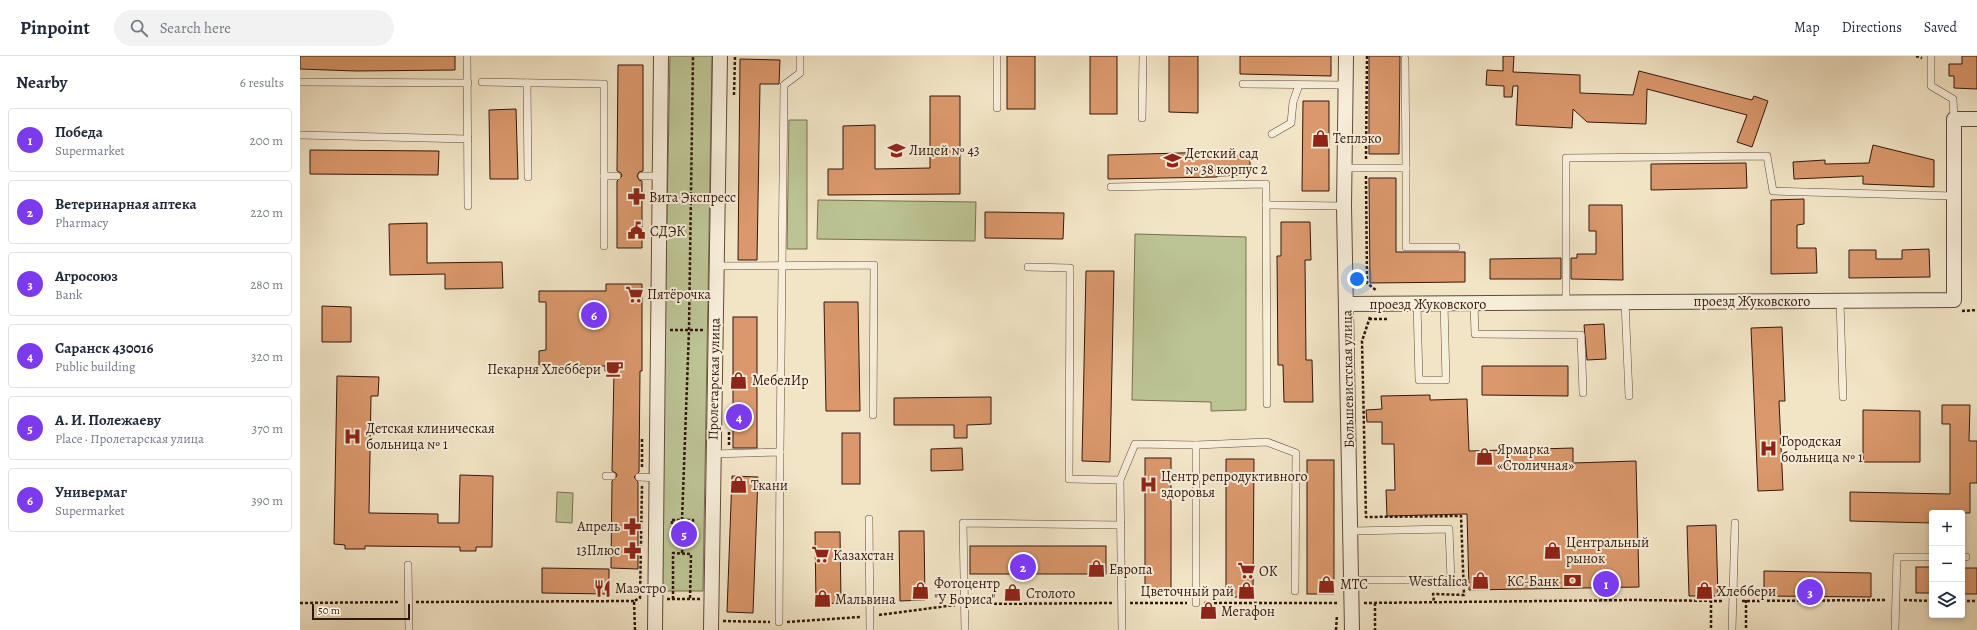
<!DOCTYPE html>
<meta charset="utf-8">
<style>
:root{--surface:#fff;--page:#f2f2f3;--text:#1f2937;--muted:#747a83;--line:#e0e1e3;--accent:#7c3aed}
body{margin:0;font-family:Alegreya,serif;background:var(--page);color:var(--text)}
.controls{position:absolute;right:12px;bottom:12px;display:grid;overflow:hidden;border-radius:4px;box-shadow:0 2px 6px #0003}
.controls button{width:36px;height:36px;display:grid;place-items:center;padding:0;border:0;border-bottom:1px solid var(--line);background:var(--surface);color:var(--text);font:20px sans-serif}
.scale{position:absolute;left:12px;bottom:10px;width:98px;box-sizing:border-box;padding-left:4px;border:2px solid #33170d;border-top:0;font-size:11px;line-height:14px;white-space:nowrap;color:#33170d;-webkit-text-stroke:3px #f7eeda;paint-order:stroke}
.you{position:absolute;left:1057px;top:223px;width:14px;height:14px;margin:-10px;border:3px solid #fff;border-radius:50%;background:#1a73e8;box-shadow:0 0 0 6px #1a73e833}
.badge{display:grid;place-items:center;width:26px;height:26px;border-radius:50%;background:var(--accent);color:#fff;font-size:13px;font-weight:700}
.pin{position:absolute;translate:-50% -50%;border:2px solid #fff;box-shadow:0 1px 4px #0006}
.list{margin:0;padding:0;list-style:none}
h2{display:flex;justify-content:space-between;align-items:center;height:52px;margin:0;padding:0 16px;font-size:17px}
h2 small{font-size:13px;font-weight:400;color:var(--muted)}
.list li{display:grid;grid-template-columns:26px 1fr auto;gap:12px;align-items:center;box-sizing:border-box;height:64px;margin:0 8px 8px;padding:0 8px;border:1px solid var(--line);border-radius:4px}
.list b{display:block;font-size:15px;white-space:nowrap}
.list p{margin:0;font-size:13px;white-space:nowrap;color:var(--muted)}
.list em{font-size:13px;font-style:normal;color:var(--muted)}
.icon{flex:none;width:22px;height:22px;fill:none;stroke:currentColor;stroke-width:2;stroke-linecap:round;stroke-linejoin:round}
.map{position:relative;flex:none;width:1677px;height:574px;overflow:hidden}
header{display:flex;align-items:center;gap:24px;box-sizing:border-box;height:56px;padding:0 20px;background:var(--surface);border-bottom:1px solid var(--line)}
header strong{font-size:19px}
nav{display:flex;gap:22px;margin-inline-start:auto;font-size:14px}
.search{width:280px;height:36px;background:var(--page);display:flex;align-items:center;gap:10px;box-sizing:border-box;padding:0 14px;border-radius:22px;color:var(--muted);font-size:15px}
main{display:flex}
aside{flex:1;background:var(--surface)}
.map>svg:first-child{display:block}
.green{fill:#bcc494;stroke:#786e50}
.building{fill:#da986c;stroke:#33170d}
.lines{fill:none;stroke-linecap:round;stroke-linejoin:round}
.service-casing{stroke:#634a3b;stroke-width:8}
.minor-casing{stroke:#634a3b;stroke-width:16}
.path{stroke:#33170d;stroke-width:2.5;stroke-dasharray:3 2;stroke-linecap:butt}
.service{stroke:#f7eeda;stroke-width:7}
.minor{stroke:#f7eeda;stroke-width:14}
.labels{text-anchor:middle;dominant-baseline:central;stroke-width:4;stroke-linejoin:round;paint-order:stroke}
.poi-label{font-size:14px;fill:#33170d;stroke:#f7eeda;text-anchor:start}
.street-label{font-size:14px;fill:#33170d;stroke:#f7eeda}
</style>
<header>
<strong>Pinpoint</strong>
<div class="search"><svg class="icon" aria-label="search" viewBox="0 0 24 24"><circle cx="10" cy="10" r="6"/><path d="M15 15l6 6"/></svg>Search here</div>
<nav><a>Map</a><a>Directions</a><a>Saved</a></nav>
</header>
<main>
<aside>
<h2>Nearby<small>6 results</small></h2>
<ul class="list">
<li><span class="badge">1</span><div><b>Победа</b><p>Supermarket</p></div><em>200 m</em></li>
<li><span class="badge">2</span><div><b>Ветеринарная аптека</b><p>Pharmacy</p></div><em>220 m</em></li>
<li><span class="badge">3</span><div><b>Агросоюз</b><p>Bank</p></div><em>280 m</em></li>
<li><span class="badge">4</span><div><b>Саранск 430016</b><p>Public building</p></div><em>320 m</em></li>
<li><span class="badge">5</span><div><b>А. И. Полежаеву</b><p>Place · Пролетарская улица</p></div><em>370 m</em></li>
<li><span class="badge">6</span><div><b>Универмаг</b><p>Supermarket</p></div><em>390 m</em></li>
</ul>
</aside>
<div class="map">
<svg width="1677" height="574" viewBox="0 0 1677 574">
<rect width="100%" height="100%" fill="#f2e5c6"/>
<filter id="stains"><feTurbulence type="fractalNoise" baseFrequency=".005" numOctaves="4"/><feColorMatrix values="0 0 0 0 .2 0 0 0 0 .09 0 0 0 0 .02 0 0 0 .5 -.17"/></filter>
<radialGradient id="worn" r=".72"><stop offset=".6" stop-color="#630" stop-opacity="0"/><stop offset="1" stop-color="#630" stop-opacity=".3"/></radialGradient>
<g class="green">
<polygon points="370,0 412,0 403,535 360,535"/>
<polygon points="489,64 507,64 507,193 487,193"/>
<polygon points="518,144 676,146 675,185 517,183"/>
<polygon points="835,178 946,181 946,354 911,355 911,346 832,344"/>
<polygon points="257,436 273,437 272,467 256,466"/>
</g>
<g class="building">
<polygon points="0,0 155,0 155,14 56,15 0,13"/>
<rect x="707" y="0" width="28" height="53"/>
<rect x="790" y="0" width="27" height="58"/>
<polygon points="869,0 898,0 898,57 869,56"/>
<polygon points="940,0 1031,0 1031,20 940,18"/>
<polygon points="1069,0 1100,0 1099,98 1069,98"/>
<polygon points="1203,0 1214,0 1213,16 1280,19 1280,37 1333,39 1339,15 1452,44 1454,40 1468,45 1452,91 1437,86 1447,59 1347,33 1346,68 1287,66 1273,53 1272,72 1216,69 1218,30 1213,30 1212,41 1204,41 1204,30 1186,29 1187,14 1203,15"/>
<polygon points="1662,0 1677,0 1677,33 1654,32 1654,20 1649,20 1649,8 1662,8"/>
<polygon points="440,3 480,4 479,28 460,28 457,204 438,204"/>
<polygon points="318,9 343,9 343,115 339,116 337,120 339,124 342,125 342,192 317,192 317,125 322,120 321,117 317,115"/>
<polygon points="630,40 660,40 660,138 528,139 528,113 543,113 543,70 575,69 575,113 630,112"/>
<polygon points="1003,45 1029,45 1029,135 1002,135"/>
<polygon points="216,53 218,123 190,123 189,54"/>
<polygon points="1573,89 1634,104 1634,131 1563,128 1563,120 1494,123 1493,106 1525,104 1525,108 1569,107"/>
<polygon points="10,94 139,95 138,119 10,118"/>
<polygon points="916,96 916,100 950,100 950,119 917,120 917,121 808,123 808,99"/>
<polygon points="1446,107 1447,132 1351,134 1351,108"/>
<polygon points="1069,122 1096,122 1096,196 1165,196 1165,226 1070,227"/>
<polygon points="1504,143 1504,168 1497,169 1497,192 1516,192 1517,217 1471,218 1471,144"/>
<polygon points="1289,149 1322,149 1323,224 1271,223 1271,202 1277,202 1277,198 1296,198 1296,175 1289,175"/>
<polygon points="685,156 764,157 763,183 685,182"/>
<polygon points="981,166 1010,166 1011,204 1005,204 1006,304 1012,304 1013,346 984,346 983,309 978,309 977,200 981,200"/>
<polygon points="127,167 127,207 202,206 203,232 145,233 145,218 90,219 89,168"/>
<polygon points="1629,193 1630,221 1549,222 1549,194 1576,194 1576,203 1602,203 1602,194"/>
<polygon points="1261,202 1261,223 1190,223 1190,203"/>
<polygon points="786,215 814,215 810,406 782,405"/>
<polygon points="306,228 342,228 342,315 340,315 339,416 334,421 338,426 338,513 311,512 312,425 317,420 316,417 312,415 314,315 305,315 305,310 239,310 239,295 246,294 246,246 239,246 239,235 306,235"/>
<polygon points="524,246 558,246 560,355 526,355"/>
<polygon points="22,250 51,251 51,286 22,286"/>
<rect x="433" y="261" width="24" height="131"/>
<polygon points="1304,268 1306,303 1287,304 1284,269"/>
<polygon points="1482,271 1485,345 1479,345 1483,434 1458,435 1451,272"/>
<polygon points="1182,310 1268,310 1268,340 1182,339"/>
<polygon points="37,320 79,321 78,340 71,340 69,457 138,458 138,467 159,467 160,419 193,420 192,491 176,491 176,495 160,495 160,491 65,490 65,493 45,493 45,489 34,488"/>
<polygon points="1130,339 1130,344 1167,343 1169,395 1273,392 1273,407 1336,405 1339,531 1169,534 1167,458 1087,460 1086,434 1095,434 1094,388 1082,388 1082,366 1067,366 1066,354 1082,353 1081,340"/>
<polygon points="691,341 691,368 667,369 667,382 654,382 654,369 594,369 594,342"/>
<polygon points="1642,349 1670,349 1669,385 1677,385 1677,427 1670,427 1670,457 1632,457 1632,467 1550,465 1550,436 1650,438 1650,368 1642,368"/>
<polygon points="1563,354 1620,355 1620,406 1563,406"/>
<rect x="542" y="377" width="18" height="51"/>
<polygon points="662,392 663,414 631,415 631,393"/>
<rect x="845" y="402" width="26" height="133"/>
<polygon points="926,403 954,403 953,541 926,541"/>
<rect x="1007" y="404" width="27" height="134"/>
<polygon points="432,420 458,421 453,557 427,556"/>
<polygon points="1416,469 1418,540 1389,540 1387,470"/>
<polygon points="599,475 624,475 625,544 600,545"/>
<polygon points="515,476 540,476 541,547 516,548"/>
<rect x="670" y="490" width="136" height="28"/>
<rect x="1616" y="511" width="16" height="26"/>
<polygon points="242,512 309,513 309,538 242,537"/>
<rect x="1662" y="512" width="15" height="26"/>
<polygon points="1464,515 1571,517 1571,541 1464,540"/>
</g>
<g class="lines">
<defs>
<g id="service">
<polyline points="167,0 168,150"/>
<polyline points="697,0 697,52"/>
<polyline points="1631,0 1631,30 1653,43 1654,63"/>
<polyline points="0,26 168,27"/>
<polyline points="182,26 304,28 304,190"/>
<polyline points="227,27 228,121"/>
<polyline points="943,28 1045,29"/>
<polyline points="842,62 843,0"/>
<polyline points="972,78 991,67 993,46 999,29"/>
<polyline points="0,79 168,83"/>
<polyline points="1044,112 1106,112 1105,3"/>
<polyline points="1106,112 1106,191 1156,191"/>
<polyline points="304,120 317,120"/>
<polyline points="342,120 360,120"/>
<polyline points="811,131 966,128 967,348"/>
<polyline points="966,149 1044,150"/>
<polyline points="416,210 574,209 573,359"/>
<polyline points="728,211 770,212 769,423 820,424"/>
<polyline points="1540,245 1543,341"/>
<polyline points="1266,246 1266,102 1467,100 1473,135 1654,140"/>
<polyline points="1325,246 1329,340"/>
<polyline points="1174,247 1175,278 1281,279 1283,337"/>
<polyline points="1117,248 1119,324 1146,324 1144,247"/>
<polyline points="896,389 896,547"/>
<polyline points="480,396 484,29 500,17 500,0"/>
<polyline points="413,398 480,396 479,566"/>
<polyline points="306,420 312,420"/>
<polyline points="339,421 357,422"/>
<polyline points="569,463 570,574"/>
<polyline points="1051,475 1149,473 1151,524 1052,524"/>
<polyline points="1662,501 1666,501"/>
<polyline points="108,509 109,574"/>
<polyline points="665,574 663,467 821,469"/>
<polyline points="822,574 820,424 835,388 896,389 967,386 996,397 995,535"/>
<polyline points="1432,574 1435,467"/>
<polyline points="1595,574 1597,501 1632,501"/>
</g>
<g id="minor">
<polyline points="1046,0 1044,150 1052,574"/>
<polyline points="1046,248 1654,244 1654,63 1677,63"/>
<polyline points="355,574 361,0"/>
<polyline points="411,574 420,0"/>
</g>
</defs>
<use href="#service" class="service-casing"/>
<use href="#minor" class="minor-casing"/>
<g class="path">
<polyline points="1616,0 1622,2"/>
<polyline points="434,39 435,0"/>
<polyline points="1066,103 1067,0"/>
<polyline points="1066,120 1067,227 1077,235"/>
<polyline points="1057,226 1067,227"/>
<polyline points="1662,255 1677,254"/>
<polyline points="1070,261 1062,285 1066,461 1161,460 1164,539 1133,538 1134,546"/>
<polyline points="1069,263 1089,263"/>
<polyline points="370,274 403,274"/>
<polyline points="429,389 429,376"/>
<polyline points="342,411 342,382"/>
<polygon points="372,464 393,464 392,483 372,483"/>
<polyline points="382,464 389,274 393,0"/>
<polyline points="382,497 383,483"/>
<polyline points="367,543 400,543"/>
<polyline points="373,543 373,497 391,498 390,543"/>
<polyline points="1411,544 1411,574"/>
<polyline points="1446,544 1446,574"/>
<polyline points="1604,544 1632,545"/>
<polyline points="1442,545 1587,544"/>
<polyline points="1662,545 1677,545"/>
<polyline points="116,546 334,545"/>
<polyline points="0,547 99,546"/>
<polyline points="830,547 887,547"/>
<polyline points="904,547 1039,547"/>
<polyline points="1064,547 1335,544 1423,545"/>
<polyline points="1075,547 1075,574"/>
<polyline points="674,548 813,547"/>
<polyline points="579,559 655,549"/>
<polyline points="423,565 470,566"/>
<polyline points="487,566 560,561"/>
<polyline points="335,574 334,545 340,542 342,430"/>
<polyline points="1036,574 1037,559"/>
</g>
<use href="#service" class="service"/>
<use href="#minor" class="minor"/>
</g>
<defs>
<symbol id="shop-bare" viewBox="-9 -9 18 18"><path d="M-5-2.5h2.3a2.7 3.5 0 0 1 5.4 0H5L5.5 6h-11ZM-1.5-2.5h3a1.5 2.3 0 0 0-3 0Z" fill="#8f2418" stroke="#f7eeda" stroke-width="2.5" paint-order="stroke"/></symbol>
<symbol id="school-bare" viewBox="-9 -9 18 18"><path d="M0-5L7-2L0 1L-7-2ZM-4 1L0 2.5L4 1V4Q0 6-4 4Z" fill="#8f2418" stroke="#f7eeda" stroke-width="2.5" paint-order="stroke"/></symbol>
<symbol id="pharmacy-bare" viewBox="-9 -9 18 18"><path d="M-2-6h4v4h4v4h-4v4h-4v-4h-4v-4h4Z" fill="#8f2418" stroke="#f7eeda" stroke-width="2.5" paint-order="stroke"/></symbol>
<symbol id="civic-bare" viewBox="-9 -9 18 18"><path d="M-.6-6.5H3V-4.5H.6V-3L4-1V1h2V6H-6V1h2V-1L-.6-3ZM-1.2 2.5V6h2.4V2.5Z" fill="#8f2418" stroke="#f7eeda" stroke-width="2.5" paint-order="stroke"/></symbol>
<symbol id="supermarket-bare" viewBox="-9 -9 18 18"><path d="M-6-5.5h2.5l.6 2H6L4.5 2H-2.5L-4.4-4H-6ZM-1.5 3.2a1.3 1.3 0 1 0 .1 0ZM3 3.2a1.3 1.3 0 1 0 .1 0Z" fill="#8f2418" stroke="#f7eeda" stroke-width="2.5" paint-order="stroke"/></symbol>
<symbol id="cafe-bare" viewBox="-9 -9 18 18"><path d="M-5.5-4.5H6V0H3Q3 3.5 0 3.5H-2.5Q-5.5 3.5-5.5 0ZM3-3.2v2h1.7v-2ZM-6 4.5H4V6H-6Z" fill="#8f2418" stroke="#f7eeda" stroke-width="2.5" paint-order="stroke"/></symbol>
<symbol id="hospital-bare" viewBox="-9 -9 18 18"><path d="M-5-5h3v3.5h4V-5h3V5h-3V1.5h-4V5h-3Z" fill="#8f2418" stroke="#f7eeda" stroke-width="2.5" paint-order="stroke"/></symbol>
<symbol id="bank-bare" viewBox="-9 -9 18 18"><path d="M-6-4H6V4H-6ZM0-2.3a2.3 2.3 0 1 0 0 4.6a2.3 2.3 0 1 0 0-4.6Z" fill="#8f2418" stroke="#f7eeda" stroke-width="2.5" paint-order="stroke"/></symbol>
<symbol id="restaurant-bare" viewBox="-9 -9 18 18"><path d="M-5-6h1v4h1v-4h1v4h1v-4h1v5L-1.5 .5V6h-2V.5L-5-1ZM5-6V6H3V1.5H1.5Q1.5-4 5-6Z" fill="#8f2418" stroke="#f7eeda" stroke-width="2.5" paint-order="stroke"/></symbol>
</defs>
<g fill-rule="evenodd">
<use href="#shop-bare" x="1008" y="70" width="25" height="25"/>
<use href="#school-bare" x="584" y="82" width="25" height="25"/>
<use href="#school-bare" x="860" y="92" width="25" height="25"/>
<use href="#pharmacy-bare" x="324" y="128" width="25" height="25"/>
<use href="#civic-bare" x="324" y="162" width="25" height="25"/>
<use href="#supermarket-bare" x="322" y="226" width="25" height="25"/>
<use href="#cafe-bare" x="302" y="300" width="25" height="25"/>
<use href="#shop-bare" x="426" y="312" width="25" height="25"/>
<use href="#hospital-bare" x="40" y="368" width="25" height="25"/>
<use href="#hospital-bare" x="1456" y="380" width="25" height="25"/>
<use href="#shop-bare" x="1172" y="388" width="25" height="25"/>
<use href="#hospital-bare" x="836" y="416" width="25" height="25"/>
<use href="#shop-bare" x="426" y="416" width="25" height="25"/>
<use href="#pharmacy-bare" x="320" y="458" width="25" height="25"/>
<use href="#pharmacy-bare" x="320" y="482" width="25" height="25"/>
<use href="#shop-bare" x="1240" y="482" width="25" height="25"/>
<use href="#supermarket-bare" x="508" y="486" width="25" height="25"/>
<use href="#shop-bare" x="784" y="500" width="25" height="25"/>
<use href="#supermarket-bare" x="934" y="502" width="25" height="25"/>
<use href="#shop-bare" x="1168" y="512" width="25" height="25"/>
<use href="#bank-bare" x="1260" y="512" width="25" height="25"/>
<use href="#shop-bare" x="1014" y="516" width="25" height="25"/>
<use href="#restaurant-bare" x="290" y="520" width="25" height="25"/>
<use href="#shop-bare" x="608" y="522" width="25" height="25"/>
<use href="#shop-bare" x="934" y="522" width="25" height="25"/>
<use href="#shop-bare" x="1392" y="522" width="25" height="25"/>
<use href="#shop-bare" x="700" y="524" width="25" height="25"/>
<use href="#shop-bare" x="510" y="530" width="25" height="25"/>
<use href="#shop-bare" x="896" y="542" width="25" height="25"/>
</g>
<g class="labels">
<g class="poi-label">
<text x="1033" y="82">Теплэко</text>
<text x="609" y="94">Лицей № 43</text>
<text x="885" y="97">Детский сад<tspan x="885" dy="16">№ 38 корпус 2</tspan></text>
<text x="349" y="141">Вита Экспресс</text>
<text x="350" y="175">СДЭК</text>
<text x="347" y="238">Пятёрочка</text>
<text x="301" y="313" text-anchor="end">Пекарня Хлеббери</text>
<text x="452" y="324">МебелИр</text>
<text x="66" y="372">Детская клиническая<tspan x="66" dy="16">больница № 1</tspan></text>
<text x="1481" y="385">Городская<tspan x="1481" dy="16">больница № 1</tspan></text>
<text x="1197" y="393">Ярмарка<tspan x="1197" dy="16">«Столичная»</tspan></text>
<text x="861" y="420">Центр репродуктивного<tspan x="861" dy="16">здоровья</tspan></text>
<text x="451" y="429">Ткани</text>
<text x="320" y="470" text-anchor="end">Апрель</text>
<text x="1266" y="486">Центральный<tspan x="1266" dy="16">рынок</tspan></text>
<text x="320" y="494" text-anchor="end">13Плюс</text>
<text x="533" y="499">Казахстан</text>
<text x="809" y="513">Европа</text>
<text x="959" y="515">OK</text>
<text x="1168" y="525" text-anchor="end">Westfalica</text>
<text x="1259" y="525" text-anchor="end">КС-Банк</text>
<text x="634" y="527">Фотоцентр<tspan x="634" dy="16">"У Бориса"</tspan></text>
<text x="1040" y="528">МТС</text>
<text x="315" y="532">Маэстро</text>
<text x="934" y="535" text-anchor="end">Цветочный рай</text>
<text x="1417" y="535">Хлеббери</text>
<text x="726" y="537">Столото</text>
<text x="535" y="543">Мальвина</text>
<text x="921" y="555">Мегафон</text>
</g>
<g class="street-label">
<text x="1452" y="245">проезд Жуковского</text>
<text x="1128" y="248">проезд Жуковского</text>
<text transform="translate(414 323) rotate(-89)">Пролетарская улица</text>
<text transform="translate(1048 323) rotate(-91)">Большевистская улица</text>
</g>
</g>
<rect width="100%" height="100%" filter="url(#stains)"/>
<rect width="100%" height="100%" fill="url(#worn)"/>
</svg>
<div class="controls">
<button>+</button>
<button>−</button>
<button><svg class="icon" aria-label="layers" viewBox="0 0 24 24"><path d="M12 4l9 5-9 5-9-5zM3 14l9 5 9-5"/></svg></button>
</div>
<div class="scale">50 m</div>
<div class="you"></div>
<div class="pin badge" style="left:1306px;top:528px">1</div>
<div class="pin badge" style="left:723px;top:511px">2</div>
<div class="pin badge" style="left:1510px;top:536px">3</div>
<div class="pin badge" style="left:439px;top:361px">4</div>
<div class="pin badge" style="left:384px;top:478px">5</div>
<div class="pin badge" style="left:294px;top:259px">6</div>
</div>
</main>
